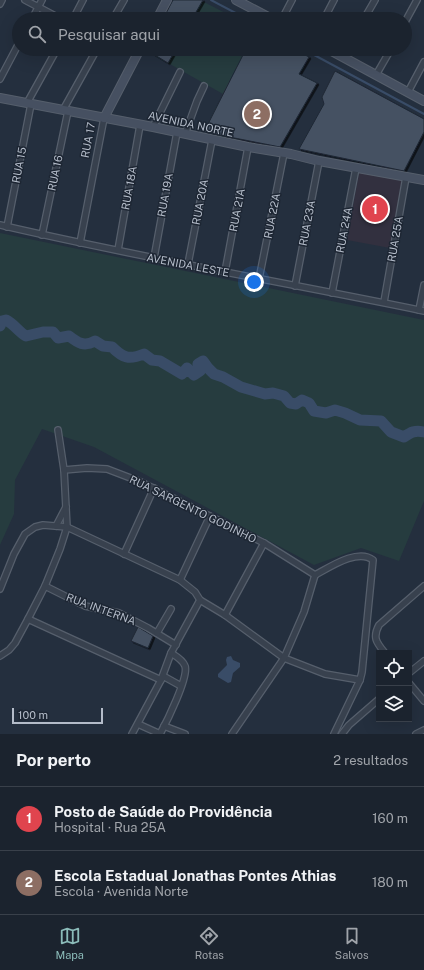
<!DOCTYPE html>
<html lang="pt">
<meta charset="utf-8">
<style>
:root{--surface:#1b232e;--page:#242b36;--text:#f1f3f6;--muted:#a0a4aa;--line:#39404a;--accent:#8bbbb9}
body{margin:0;font-family:"Public Sans",sans-serif;background:var(--page);color:var(--text)}
.controls{position:absolute;right:12px;bottom:12px;display:grid;overflow:hidden;border-radius:0px;box-shadow:0 4px 16px #0002}
.controls button{width:36px;height:36px;display:grid;place-items:center;padding:0;border:0;border-bottom:1px solid var(--line);background:var(--surface);color:var(--text);font:20px sans-serif}
.scale{position:absolute;left:12px;bottom:10px;width:91px;box-sizing:border-box;padding-left:4px;border:2px solid #b4bcc9;border-top:0;font-size:11px;line-height:14px;white-space:nowrap;color:#b4bcc9;-webkit-text-stroke:3px #1d2633;paint-order:stroke}
.you{position:absolute;left:254px;top:282px;width:14px;height:14px;margin:-10px;border:3px solid #fff;border-radius:50%;background:#1a73e8;box-shadow:0 0 0 6px #1a73e833}
.badge{display:grid;place-items:center;width:26px;height:26px;border-radius:50%;background:var(--accent);color:#fff;font-size:13px;font-weight:700}
.pin{position:absolute;translate:-50% -50%;border:2px solid #fff;box-shadow:0 1px 4px #0006}
.list{margin:0;padding:0;list-style:none}
h2{display:flex;justify-content:space-between;align-items:center;height:52px;margin:0;padding:0 16px;font-size:17px}
h2 small{font-size:13px;font-weight:400;color:var(--muted)}
.list li{display:grid;grid-template-columns:26px 1fr auto;gap:12px;align-items:center;box-sizing:border-box;height:64px;padding:0 16px;border-top:1px solid var(--line)}
.list b{display:block;font-size:15px;white-space:nowrap}
.list p{margin:0;font-size:13px;white-space:nowrap;color:var(--muted)}
.list em{font-size:13px;font-style:normal;color:var(--muted)}
.icon{flex:none;width:22px;height:22px;fill:none;stroke:currentColor;stroke-width:2;stroke-linecap:round;stroke-linejoin:round}
.map{position:relative;flex:none;width:424px;height:734px;overflow:hidden}
.search{position:absolute;background:var(--surface);box-shadow:0 4px 16px #0002;left:12px;right:12px;top:12px;height:44px;display:flex;align-items:center;gap:10px;box-sizing:border-box;padding:0 14px;border-radius:22px;color:var(--muted);font-size:15px}
.sheet{height:180px;background:var(--surface)}
nav{display:flex;justify-content:space-around;align-items:center;box-sizing:border-box;height:56px;border-top:1px solid var(--line);background:var(--surface);font-size:11px;color:var(--muted)}
nav a{display:grid;justify-items:center;gap:2px}
nav .on{color:var(--accent)}
.map>svg:first-child{display:block}
.medical{fill:#32303f}
.green{fill:#263c3f}
.water{fill:#394c67}
.lines{fill:none;stroke-linecap:round;stroke-linejoin:round}
.stream{stroke:#394c67;stroke-width:2}
.river{stroke:#394c67;stroke-width:11}
.building{fill:#455162;stroke:#1f2835;filter:url(#shadow)}
.street-casing{stroke:#565f6c;stroke-width:8}
.secondary-casing{stroke:#565f6c;stroke-width:10}
.street{stroke:#38414e;stroke-width:5.5}
.secondary{stroke:#465061;stroke-width:8}
.labels{text-anchor:middle;dominant-baseline:central;stroke-width:3;stroke-linejoin:round;paint-order:stroke}
.street-label{font-size:11px;fill:#b4bcc9;stroke:#1d2633}
</style>
<div class="map">
<svg width="424" height="734" viewBox="0 0 424 734">
<defs>
<filter id="shadow"><feDropShadow dx="2" dy="1.5" stdDeviation="0" flood-color="#0009"/></filter>
</defs>
<rect width="100%" height="100%" fill="#242f3e"/>
<polygon class="medical" points="359,173 403,179 390,248 347,240"/>
<g class="green">
<polygon points="202,1 237,19 192,19"/>
<polygon points="176,49 246,49 223,94 168,63"/>
<polygon points="0,233 424,320 424,501 399,561 361,548 314,565 94,447 42,429 15,480 14,514 0,545"/>
</g>
<polygon class="water" points="231,656 233,660 240,663 240,667 233,673 231,682 228,683 218,677 218,674 227,665 226,660 227,657"/>
<g class="lines">
<g class="stream">
<polyline points="211,0 247,19"/>
<polyline points="303,49 424,114"/>
</g>
<path class="river" d="M 0,326 L 2,321 L 6,320 C 14,324 19,332 26,336 L 43,332 L 53,332 L 58,338 L 69,336 C 78,343 84,347 95,341 L 103,346 L 112,347 C 123,358 129,360 144,354 L 152,360 L 160,361 L 182,374 L 187,368 L 194,375 L 200,371 L 198,364 L 203,361 L 208,368 L 214,374 L 223,377 L 241,387 L 265,394 L 273,393 L 284,396 L 290,403 L 296,404 L 302,400 L 309,403 L 314,411 L 326,413 L 335,410 L 345,413 L 360,420 L 381,421 L 391,432 L 404,437 C 411,432 415,430 424,432"/>
</g>
<g class="building">
<polygon points="173,0 203,0 192,19 163,19"/>
<polygon points="145,49 176,49 168,63"/>
<polygon points="246,49 294,49 309,57 299,74 317,83 280,147 204,132"/>
<polygon points="335,71 424,119 424,132 404,171 299,149 324,104 322,97"/>
<polygon points="138,627 153,636 148,648 131,641"/>
</g>
<g class="lines">
<defs>
<g id="street">
<polyline points="25,0 61,19"/>
<polyline points="0,4 2,0"/>
<polyline points="32,19 42,0"/>
<polyline points="73,19 83,0"/>
<polyline points="113,19 124,0"/>
<polyline points="282,19 292,0"/>
<polyline points="324,19 334,0"/>
<polyline points="364,19 375,0"/>
<polyline points="405,22 417,0"/>
<polyline points="343,57 347,49"/>
<polyline points="376,75 391,49"/>
<polyline points="0,79 19,43"/>
<polyline points="408,92 424,62"/>
<polyline points="27,103 57,49"/>
<polyline points="63,110 97,49"/>
<polyline points="153,127 180,72"/>
<polyline points="185,134 197,101 204,86"/>
<path d="M 0,225 C 141,258 283,282 424,311"/>
<polyline points="7,227 31,104"/>
<polyline points="42,235 68,111"/>
<polyline points="80,243 104,118"/>
<polyline points="118,250 140,125"/>
<polyline points="154,258 177,132"/>
<polyline points="188,264 212,140"/>
<polyline points="225,272 248,147"/>
<polyline points="259,279 284,153"/>
<polyline points="295,286 319,161"/>
<polyline points="332,293 356,168"/>
<polyline points="384,302 406,177"/>
<polyline points="419,310 424,285"/>
<polyline points="64,470 87,468 107,469 141,482 264,543 315,575"/>
<polyline points="56,526 66,507"/>
<polyline points="124,554 154,488"/>
<path d="M 315,575 C 330,567 358,548 373,560 L 362,672 L 360,680 L 334,734"/>
<polyline points="180,580 210,516"/>
<polyline points="45,586 85,606 119,613 148,628 176,645"/>
<polyline points="0,589 14,554 25,534 35,527 43,525 67,527 180,580 195,592 200,600 225,615 284,658 325,674 360,680"/>
<polyline points="225,615 264,543"/>
<polyline points="28,619 161,680"/>
<polyline points="157,633 171,609"/>
<path d="M 385,653 C 377,643 372,638 379,625 L 424,586"/>
<polyline points="0,656 9,650 15,643 28,619 45,586 60,549 67,527 64,470 58,430"/>
<polyline points="409,673 424,661"/>
<polyline points="163,676 181,686"/>
<polyline points="409,683 424,701"/>
<polyline points="138,724 160,734"/>
<polyline points="164,726 185,734"/>
<polyline points="132,734 161,680 171,653 200,600"/>
<path d="M 160,734 C 166,723 189,677 185,666 C 183,660 176,656 171,653"/>
<polyline points="232,734 284,658 304,612 315,575"/>
<polyline points="342,734 349,725 379,699"/>
<polyline points="416,734 424,730"/>
</g>
<g id="secondary">
<polyline points="236,0 272,19"/>
<polyline points="157,19 167,0"/>
<polyline points="328,49 424,101"/>
<polyline points="0,98 153,127 248,147 291,154 319,161 424,180"/>
<polyline points="104,118 140,49"/>
</g>
</defs>
<use href="#street" class="street-casing"/>
<use href="#secondary" class="secondary-casing"/>
<use href="#street" class="street"/>
<use href="#secondary" class="secondary"/>
</g>
<g class="labels">
<g class="street-label">
<text transform="translate(191 124) rotate(12)">AVENIDA NORTE</text>
<text transform="translate(88 140) rotate(-79)">RUA 17</text>
<text transform="translate(19 165) rotate(-79)">RUA 15</text>
<text transform="translate(55 173) rotate(-78)">RUA 16</text>
<text transform="translate(129 188) rotate(-80)">RUA 18A</text>
<text transform="translate(165 195) rotate(-80)">RUA 19A</text>
<text transform="translate(200 202) rotate(-79)">RUA 20A</text>
<text transform="translate(237 210) rotate(-79)">RUA 21A</text>
<text transform="translate(272 216) rotate(-79)">RUA 22A</text>
<text transform="translate(307 223) rotate(-79)">RUA 23A</text>
<text transform="translate(344 230) rotate(-79)">RUA 24A</text>
<text transform="translate(395 239) rotate(-80)">RUA 25A</text>
<text transform="translate(188 265) rotate(11)">AVENIDA LESTE</text>
<text transform="translate(193 509) rotate(26)">RUA SARGENTO GODINHO</text>
<text transform="translate(101 609) rotate(20)">RUA INTERNA</text>
</g>
</g>
</svg>
<div class="controls">
<button><svg class="icon" aria-label="locate" viewBox="0 0 24 24"><circle cx="12" cy="12" r="6"/><path d="M12 2v4M12 18v4M2 12h4M18 12h4"/></svg></button>
<button><svg class="icon" aria-label="layers" viewBox="0 0 24 24"><path d="M12 4l9 5-9 5-9-5zM3 14l9 5 9-5"/></svg></button>
</div>
<div class="scale">100 m</div>
<div class="you"></div>
<div class="pin badge" style="left:375px;top:209px;background:#e0444e">1</div>
<div class="pin badge" style="left:257px;top:114px;background:#8d6e63">2</div>
<div class="search"><svg class="icon" aria-label="search" viewBox="0 0 24 24"><circle cx="10" cy="10" r="6"/><path d="M15 15l6 6"/></svg>Pesquisar aqui</div>
</div>
<section class="sheet">
<h2>Por perto<small>2 resultados</small></h2>
<ul class="list">
<li><span class="badge" style="background:#e0444e">1</span><div><b>Posto de Saúde do Providência</b><p>Hospital · Rua 25A</p></div><em>160 m</em></li>
<li><span class="badge" style="background:#8d6e63">2</span><div><b>Escola Estadual Jonathas Pontes Athias</b><p>Escola · Avenida Norte</p></div><em>180 m</em></li>
</ul>
</section>
<nav>
<a class="on"><svg class="icon" aria-label="map" viewBox="0 0 24 24"><path d="M3 6l6-2 6 2 6-2v14l-6 2-6-2-6 2zM9 4v14M15 6v14"/></svg>Mapa</a>
<a><svg class="icon" aria-label="directions" viewBox="0 0 24 24"><path d="M12 3l9 9-9 9-9-9zM9 14v-3h6M13 9l2 2-2 2"/></svg>Rotas</a>
<a><svg class="icon" aria-label="saved" viewBox="0 0 24 24"><path d="M7 4h10v16l-5-4-5 4z"/></svg>Salvos</a>
</nav>
